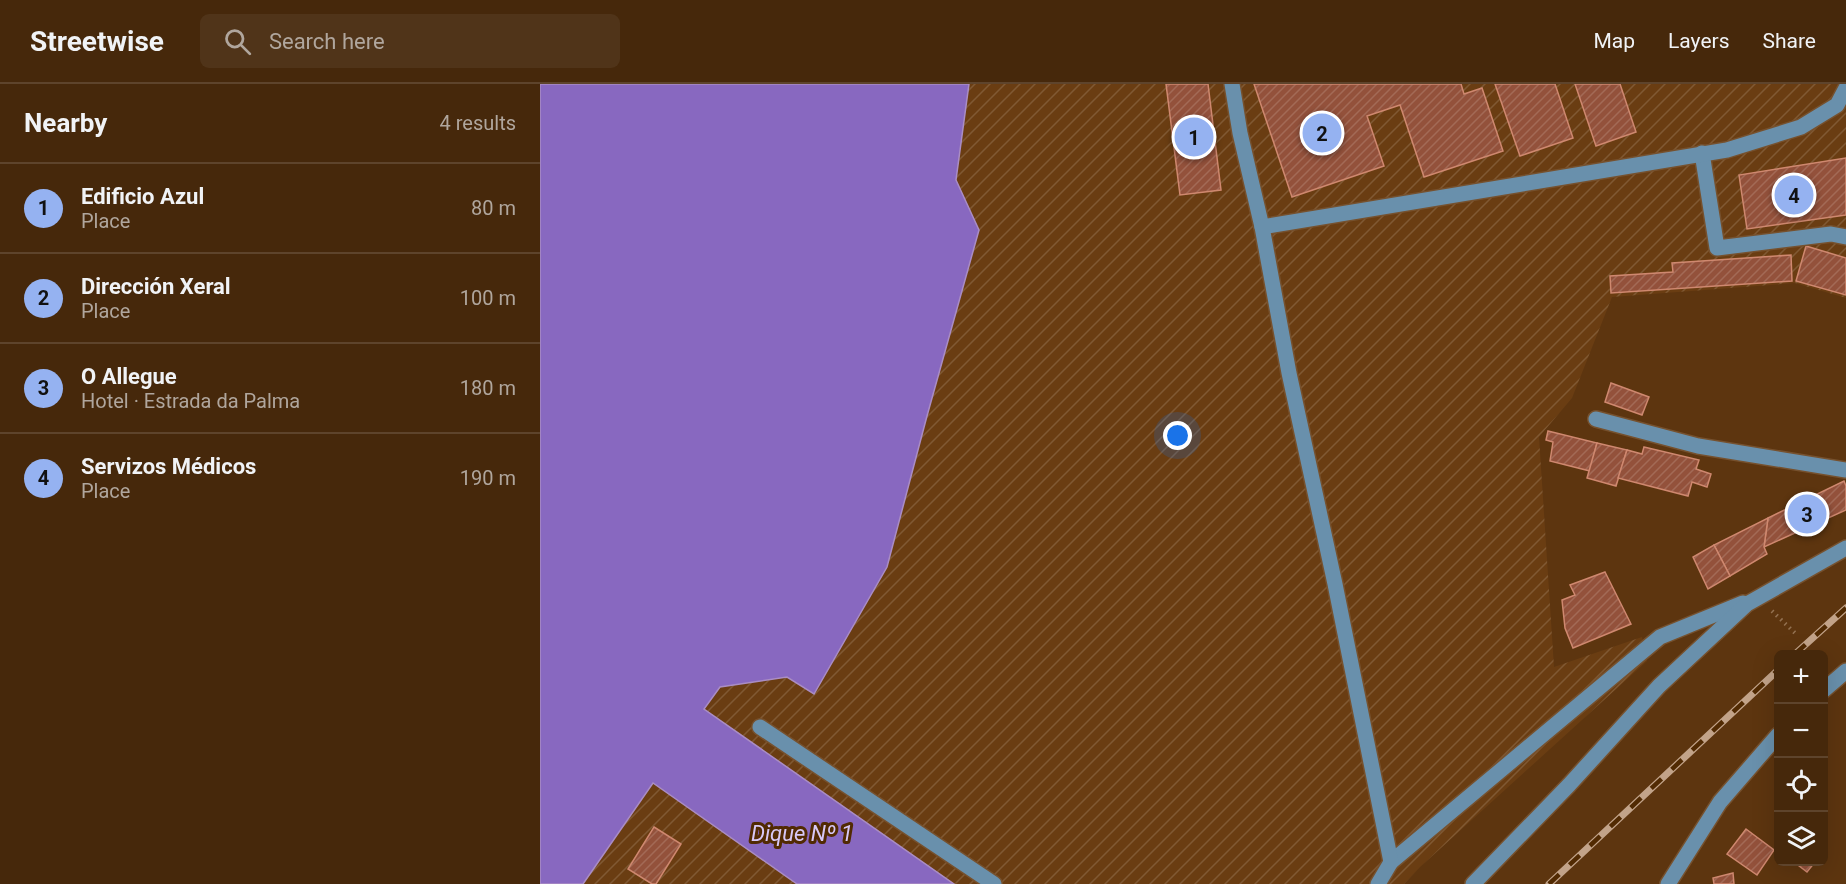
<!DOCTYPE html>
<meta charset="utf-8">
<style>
:root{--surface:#46280b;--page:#503419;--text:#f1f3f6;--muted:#b0a69d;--line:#5e442c;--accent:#95b2f1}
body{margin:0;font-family:Roboto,sans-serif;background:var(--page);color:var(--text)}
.controls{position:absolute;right:18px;bottom:18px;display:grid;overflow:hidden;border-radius:9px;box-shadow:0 6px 24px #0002}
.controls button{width:54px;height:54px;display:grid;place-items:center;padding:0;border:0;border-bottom:2px solid var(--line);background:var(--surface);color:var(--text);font:30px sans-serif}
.you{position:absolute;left:638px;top:352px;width:21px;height:21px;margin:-15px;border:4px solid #fff;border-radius:50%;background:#1a73e8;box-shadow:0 0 0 9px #1a73e833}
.badge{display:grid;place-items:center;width:39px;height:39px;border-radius:50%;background:var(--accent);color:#111;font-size:20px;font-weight:700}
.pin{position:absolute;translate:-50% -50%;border:3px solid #fff;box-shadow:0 2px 6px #0006}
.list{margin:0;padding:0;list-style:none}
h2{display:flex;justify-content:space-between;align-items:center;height:78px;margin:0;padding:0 24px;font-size:26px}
h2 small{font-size:20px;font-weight:400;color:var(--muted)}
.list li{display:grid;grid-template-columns:39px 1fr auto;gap:18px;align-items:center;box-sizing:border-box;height:90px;padding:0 24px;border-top:2px solid var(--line)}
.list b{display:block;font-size:22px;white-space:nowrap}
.list p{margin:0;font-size:20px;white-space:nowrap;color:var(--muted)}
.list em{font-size:20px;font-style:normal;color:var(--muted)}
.icon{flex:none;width:33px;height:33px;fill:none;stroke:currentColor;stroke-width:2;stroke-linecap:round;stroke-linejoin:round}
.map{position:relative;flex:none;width:1306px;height:800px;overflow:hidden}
header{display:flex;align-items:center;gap:36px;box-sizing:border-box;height:84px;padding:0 30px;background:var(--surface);border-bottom:2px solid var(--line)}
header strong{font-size:28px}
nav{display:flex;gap:33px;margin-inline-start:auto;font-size:21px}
.search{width:420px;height:54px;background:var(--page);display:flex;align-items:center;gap:15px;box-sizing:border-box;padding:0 21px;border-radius:9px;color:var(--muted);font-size:22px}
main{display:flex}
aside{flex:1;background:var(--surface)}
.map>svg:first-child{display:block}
.industrial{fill:url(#industrial-furrows)}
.water{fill:#8868c0;stroke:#aa8dc4;stroke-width:1.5}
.building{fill:url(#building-hatch);stroke:#cf886f;stroke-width:1.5}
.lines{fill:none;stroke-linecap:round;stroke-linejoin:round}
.minor-casing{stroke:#76512e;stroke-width:18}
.path{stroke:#937151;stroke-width:4;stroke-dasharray:1.5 4.5;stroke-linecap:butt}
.minor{stroke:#6990ac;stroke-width:15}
.rail-casing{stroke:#c2a389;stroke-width:7}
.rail{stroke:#512a02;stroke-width:4.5;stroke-dasharray:14;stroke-linecap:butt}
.labels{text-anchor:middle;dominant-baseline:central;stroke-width:6;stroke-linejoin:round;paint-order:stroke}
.water-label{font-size:22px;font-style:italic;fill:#d7c8f7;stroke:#512a02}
</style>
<header>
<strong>Streetwise</strong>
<div class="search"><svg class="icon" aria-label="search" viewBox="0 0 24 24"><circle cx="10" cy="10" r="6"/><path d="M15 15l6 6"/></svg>Search here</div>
<nav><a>Map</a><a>Layers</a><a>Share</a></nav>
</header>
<main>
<aside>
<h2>Nearby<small>4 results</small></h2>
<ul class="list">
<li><span class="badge">1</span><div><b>Edificio Azul</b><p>Place</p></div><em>80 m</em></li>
<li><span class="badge">2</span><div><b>Dirección Xeral</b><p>Place</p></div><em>100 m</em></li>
<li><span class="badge">3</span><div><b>O Allegue</b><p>Hotel · Estrada da Palma</p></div><em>180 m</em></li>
<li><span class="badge">4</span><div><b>Servizos Médicos</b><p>Place</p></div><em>190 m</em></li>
</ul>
</aside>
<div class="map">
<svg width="1306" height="800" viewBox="0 0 1306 800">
<defs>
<pattern id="industrial-furrows" width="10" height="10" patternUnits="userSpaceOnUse" patternTransform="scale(1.5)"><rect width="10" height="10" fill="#6a3d12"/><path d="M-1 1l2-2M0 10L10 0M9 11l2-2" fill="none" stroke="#805933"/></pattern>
<pattern id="building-hatch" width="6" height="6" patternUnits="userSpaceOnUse" patternTransform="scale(1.5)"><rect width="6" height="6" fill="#93513b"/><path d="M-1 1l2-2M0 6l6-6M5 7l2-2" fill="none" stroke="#a36a56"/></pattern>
</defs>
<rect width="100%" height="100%" fill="#5d350f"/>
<polygon class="industrial" points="429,0 1306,0 1306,214 1255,199 1072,213 1032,314 999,353 1014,583 1102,553 1107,577 880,783 864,800 43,800 416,96"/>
<polygon class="water" points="0,0 429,0 416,96 439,146 387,332 347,483 274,610 247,593 180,603 164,625 414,800 257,800 113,699 43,800 0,800"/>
<g class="building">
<polygon points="626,0 668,0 681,106 640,111"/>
<polygon points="714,0 921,0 924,10 942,4 963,67 884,93 860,21 827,32 844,82 752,113"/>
<polygon points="955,0 1015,0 1033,54 980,72"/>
<polygon points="1035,0 1080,0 1096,48 1056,62"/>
<polygon points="1306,74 1306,131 1207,145 1199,91"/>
<polygon points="1266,162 1306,174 1306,211 1256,197"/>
<polygon points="1251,171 1252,197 1071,209 1070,192 1133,188 1132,179"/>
<polygon points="1071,299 1109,313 1102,331 1065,318"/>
<polygon points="1008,347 1057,359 1050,387 1010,377 1013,358 1006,356"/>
<polygon points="1057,359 1087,366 1076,402 1047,394"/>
<polygon points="1104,363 1159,376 1156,385 1171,390 1167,403 1152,398 1148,412 1078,394 1087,366 1102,370"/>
<polygon points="1304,397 1306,402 1306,426 1224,463 1228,434"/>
<polygon points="1228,434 1224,463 1227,470 1190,492 1174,461"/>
<polygon points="1174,461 1190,492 1168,505 1153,473"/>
<polygon points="1065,488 1091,540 1033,564 1025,544 1022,516 1035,511 1030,501"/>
<polygon points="114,743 141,760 116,800 112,800 88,785"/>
<polygon points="1206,745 1234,766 1217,791 1187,770"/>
<polygon points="1254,778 1275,778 1267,788"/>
<polygon points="1193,789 1194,800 1174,800 1173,794"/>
</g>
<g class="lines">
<defs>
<g id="minor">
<polyline points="692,0 700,49 722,143"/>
<polyline points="1162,69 1177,164 1291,150 1306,153"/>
<polyline points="1056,335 1158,362 1306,386"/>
<polyline points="1284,606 1306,587"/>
<polyline points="220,643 454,800"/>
<polyline points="851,778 1120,553 1203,519"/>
<polyline points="838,800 851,778 795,500 749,289 722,143 1187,66 1261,43 1297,21 1306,4"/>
<polyline points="933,800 1029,701 1119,602 1207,520 1306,464"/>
<polyline points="1128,800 1180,718 1238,651"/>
</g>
</defs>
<use href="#minor" class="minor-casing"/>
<polyline class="path" points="1232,527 1255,549"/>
<use href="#minor" class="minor"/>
<defs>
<g id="rail">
<polyline points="1255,570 1306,524"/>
<polyline points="1009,800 1238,586"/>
</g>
</defs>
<use href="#rail" class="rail-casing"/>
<use href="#rail" class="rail"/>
</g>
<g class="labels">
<g class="water-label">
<text x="262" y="749">Dique Nº 1</text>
</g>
</g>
</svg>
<div class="controls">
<button>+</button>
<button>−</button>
<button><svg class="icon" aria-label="locate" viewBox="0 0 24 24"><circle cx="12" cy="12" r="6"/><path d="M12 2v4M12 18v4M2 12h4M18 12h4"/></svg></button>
<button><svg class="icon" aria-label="layers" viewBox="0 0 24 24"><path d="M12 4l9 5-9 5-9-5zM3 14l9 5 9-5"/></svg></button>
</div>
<div class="you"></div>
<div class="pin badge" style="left:654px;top:53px">1</div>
<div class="pin badge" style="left:782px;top:49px">2</div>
<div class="pin badge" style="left:1267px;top:430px">3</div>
<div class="pin badge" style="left:1254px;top:111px">4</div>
</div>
</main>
